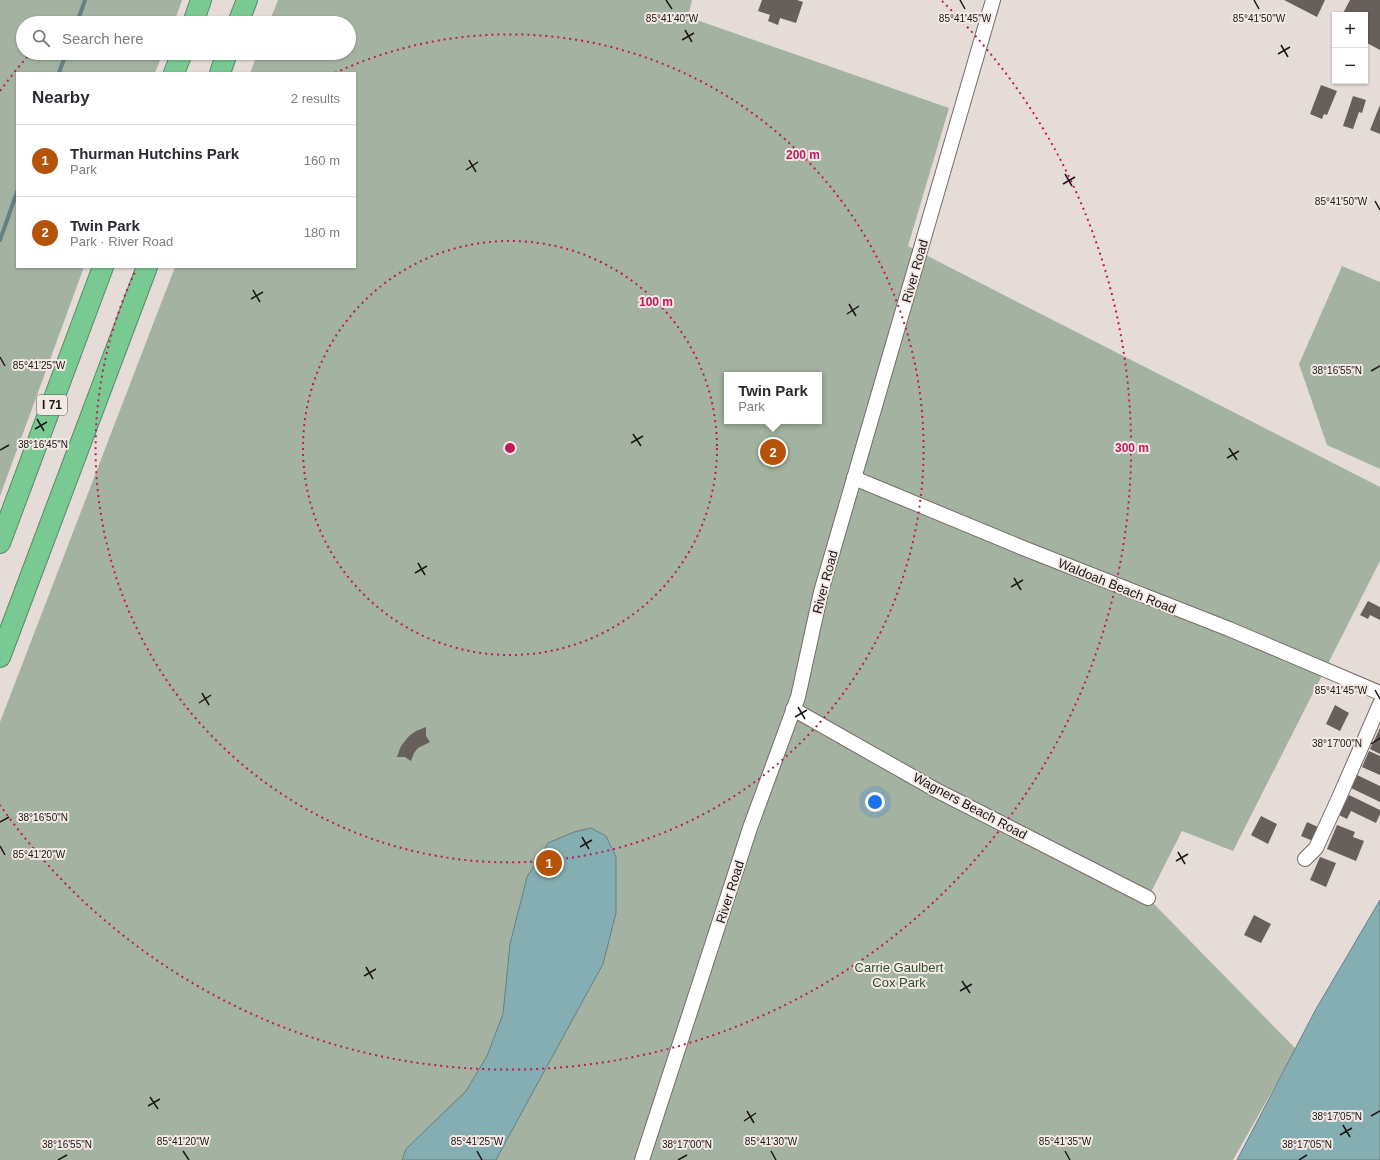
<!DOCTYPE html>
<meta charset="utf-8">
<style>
:root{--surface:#fff;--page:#f2f2f3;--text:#2b2b33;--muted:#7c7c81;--line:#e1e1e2;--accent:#b45309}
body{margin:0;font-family:Arial,sans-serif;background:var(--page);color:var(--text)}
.controls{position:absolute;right:12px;top:12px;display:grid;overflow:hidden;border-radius:0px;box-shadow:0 1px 3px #0004}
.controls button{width:36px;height:36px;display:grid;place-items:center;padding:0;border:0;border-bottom:1px solid var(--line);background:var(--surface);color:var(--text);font:20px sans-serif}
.you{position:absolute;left:875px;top:802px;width:14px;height:14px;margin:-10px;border:3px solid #fff;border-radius:50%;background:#1a73e8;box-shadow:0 0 0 6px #1a73e833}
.badge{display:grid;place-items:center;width:26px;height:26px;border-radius:50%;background:var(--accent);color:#fff;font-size:13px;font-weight:700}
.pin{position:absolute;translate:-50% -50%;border:2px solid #fff;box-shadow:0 1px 4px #0006}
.popup{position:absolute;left:724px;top:372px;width:98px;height:52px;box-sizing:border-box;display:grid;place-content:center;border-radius:0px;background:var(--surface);filter:drop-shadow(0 1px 3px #0005);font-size:13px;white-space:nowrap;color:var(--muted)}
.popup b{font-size:15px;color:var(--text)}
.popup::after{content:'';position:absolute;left:50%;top:100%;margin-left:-8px;border:8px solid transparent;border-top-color:var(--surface)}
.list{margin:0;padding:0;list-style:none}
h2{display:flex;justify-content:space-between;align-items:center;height:52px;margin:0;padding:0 16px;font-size:17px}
h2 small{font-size:13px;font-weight:400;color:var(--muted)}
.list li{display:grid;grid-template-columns:26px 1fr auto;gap:12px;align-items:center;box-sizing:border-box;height:72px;padding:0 16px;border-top:1px solid var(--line)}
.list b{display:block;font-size:15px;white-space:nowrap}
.list p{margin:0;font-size:13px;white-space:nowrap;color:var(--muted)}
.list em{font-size:13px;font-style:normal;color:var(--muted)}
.icon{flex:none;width:22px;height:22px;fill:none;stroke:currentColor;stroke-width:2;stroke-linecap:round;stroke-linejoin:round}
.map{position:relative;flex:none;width:1380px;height:1160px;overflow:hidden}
.search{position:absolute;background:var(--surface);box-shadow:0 1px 3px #0004;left:16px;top:16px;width:340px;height:44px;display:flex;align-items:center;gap:10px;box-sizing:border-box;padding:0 14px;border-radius:22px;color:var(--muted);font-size:15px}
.panel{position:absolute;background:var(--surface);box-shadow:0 1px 3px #0004;left:16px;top:72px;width:340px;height:196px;border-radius:0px}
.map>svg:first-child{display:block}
.green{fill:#a4b3a1;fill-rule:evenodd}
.water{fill:#85aeb2;stroke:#658183}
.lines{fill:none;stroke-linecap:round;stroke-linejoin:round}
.stream{stroke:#658183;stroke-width:4}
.building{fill:#675f5c}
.minor-casing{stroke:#756d69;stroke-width:16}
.highway-casing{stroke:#588b67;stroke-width:22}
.minor{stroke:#fff;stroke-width:14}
.highway{stroke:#79c992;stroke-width:20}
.ticks{fill:none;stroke:#1b1716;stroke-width:1.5}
.ring{fill:none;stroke:#c2185b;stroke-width:2;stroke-dasharray:2 4}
.labels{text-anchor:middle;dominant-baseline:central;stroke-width:4;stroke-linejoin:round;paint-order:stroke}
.shield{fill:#f2e9e5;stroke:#5c5654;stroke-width:1}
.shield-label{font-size:12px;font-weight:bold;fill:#1b1716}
.street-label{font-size:13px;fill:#1b1716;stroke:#f2e9e5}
.park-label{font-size:13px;fill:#30512a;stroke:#f2e9e5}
.ticks-label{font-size:10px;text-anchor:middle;fill:#1b1716;stroke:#f2e9e5;stroke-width:4;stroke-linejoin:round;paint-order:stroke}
.centre{fill:#c2185b;stroke:#f2e9e5;stroke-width:2}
.ring-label{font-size:12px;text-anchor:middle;font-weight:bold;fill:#c2185b;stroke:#f2e9e5;stroke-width:4;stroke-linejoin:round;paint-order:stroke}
</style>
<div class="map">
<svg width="1380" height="1160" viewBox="0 0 1380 1160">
<rect width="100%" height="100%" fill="#e5dcd8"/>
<g class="green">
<polygon points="0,0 182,0 174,23 23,23 23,53 163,53 155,73 17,73 17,267 84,267 0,496"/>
<path d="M 278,0 L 692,0 L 688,17 L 949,108 L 908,246 L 1380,487 L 1380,561 L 1233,851 L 1182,831 L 1148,898 L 1296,1049 L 1233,1160 L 0,1160 L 0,722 L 175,267 L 355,267 L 355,73 L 250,73 L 258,53 L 349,53 L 349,23 L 269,23 ZM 727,375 L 819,375 L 819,421 L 727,421 Z"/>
<polygon points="1342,266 1380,282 1380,469 1327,445 1299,364"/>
</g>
<g class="water">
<polygon points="591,828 606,836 616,857 616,913 603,964 499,1154 496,1160 402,1160 406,1149 466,1091 487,1056 503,1014 510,944 527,877 548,843 574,832"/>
<polygon points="1380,900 1380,1160 1237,1160 1316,1009"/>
</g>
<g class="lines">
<g class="stream">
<polyline points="77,23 85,0"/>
<polyline points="59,73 66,53"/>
<polyline points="0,240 17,192"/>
</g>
</g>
<g class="building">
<polygon points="762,0 797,0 803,2 796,23 780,18 778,25 768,21 770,15 758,11"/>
<polygon points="1284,0 1325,0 1317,17"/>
<polygon points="1350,0 1380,0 1380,50 1365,42 1365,15 1342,15"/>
<polygon points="1321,85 1337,91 1327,115 1324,114 1322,119 1310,114"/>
<polygon points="1353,96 1366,100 1362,113 1359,112 1353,129 1343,126"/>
<polygon points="1380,105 1380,134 1370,130"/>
<polygon points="1368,601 1380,607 1380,620 1370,615 1368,619 1360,615"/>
<polygon points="1335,705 1349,713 1340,731 1326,724"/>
<polygon points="426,727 426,736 430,742 418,748 414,753 411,761 405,757 397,757 401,746 409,736 416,731"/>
<polygon points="1380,728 1380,754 1370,749"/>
<polygon points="1369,751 1380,756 1380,775 1362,767"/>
<polygon points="1357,775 1380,786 1380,802 1351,788"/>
<polygon points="1349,795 1380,810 1380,814 1376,823 1351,811 1347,819 1339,815"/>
<polygon points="1261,816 1277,824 1268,844 1251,835"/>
<polygon points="1307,822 1320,828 1313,841 1301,836"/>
<polygon points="1337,825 1355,832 1353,837 1364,841 1356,861 1327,849"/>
<polygon points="1320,857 1336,863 1326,887 1310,880"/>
<polygon points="1254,915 1271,924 1261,943 1244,935"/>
</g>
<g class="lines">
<defs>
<g id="minor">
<polyline points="854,478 1023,548 1229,629 1380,693"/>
<polyline points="793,709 936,790 1148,898"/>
<polyline points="1305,859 1316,848 1338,800 1380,704"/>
<polyline points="642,1160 750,828 798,697 821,592 993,0"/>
</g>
<g id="highway">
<polyline points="193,23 201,0"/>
<polyline points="238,23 247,0"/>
<polyline points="174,73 182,53"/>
<polyline points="220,73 227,53"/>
<polyline points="0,543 103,267"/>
<polyline points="0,657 147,267"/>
</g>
</defs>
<use href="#minor" class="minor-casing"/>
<use href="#highway" class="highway-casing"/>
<use href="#minor" class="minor"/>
<use href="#highway" class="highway"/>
</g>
<path class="ticks" d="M 666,0 L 672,9M 960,0 L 965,9M 1254,0 L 1259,9M 685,30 L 692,42M 682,40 L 694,33M 1281,45 L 1288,57M 1278,54 L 1290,47M 469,160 L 476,172M 466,170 L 478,162M 1065,174 L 1072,186M 1063,184 L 1075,177M 1375,201 L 1380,210M 253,290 L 260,302M 251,299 L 263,292M 849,304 L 856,316M 847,314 L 859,306M 0,357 L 5,366M 1371,371 L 1380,366M 37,419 L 44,431M 35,429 L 47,422M 633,434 L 641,446M 631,443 L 643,436M 1229,448 L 1237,460M 0,450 L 9,445M 1227,458 L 1239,451M 418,563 L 425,575M 415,573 L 427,566M 1014,578 L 1021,590M 1011,587 L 1023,580M 1375,690 L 1380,699M 202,693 L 209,705M 199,703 L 211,695M 798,707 L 805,719M 795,717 L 807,710M 1371,744 L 1380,738M 0,822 L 9,817M 582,837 L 589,849M 0,846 L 5,855M 580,847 L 592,840M 1178,852 L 1185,864M 1176,861 L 1188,854M 366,967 L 373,979M 364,976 L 376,969M 962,981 L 970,993M 960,991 L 972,984M 150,1097 L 158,1109M 148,1106 L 160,1099M 747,1111 L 754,1123M 1371,1116 L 1380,1111M 744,1121 L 756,1113M 1343,1125 L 1350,1137M 1340,1135 L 1352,1128M 183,1151 L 189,1160M 477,1151 L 482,1160M 771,1151 L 776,1160M 1065,1151 L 1070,1160M 58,1160 L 67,1155M 678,1160 L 687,1155M 1299,1160 L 1307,1155"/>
<g class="ring">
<circle cx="510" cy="448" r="207"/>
<path d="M335 73A414 414 0 1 1 136 270"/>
<path d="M0 91A622 622 0 0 1 27 57M942 1A622 622 0 1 1 0 805"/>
</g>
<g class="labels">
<rect class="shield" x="37" y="395" width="30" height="20" rx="3"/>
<g class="shield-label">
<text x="52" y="405">I 71</text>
</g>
<g class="street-label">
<text transform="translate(915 271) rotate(-74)">River Road</text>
<text transform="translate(825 582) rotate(-75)">River Road</text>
<text transform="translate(1117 586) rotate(22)">Waldoah Beach Road</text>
<text transform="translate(970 806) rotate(28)">Wagners Beach Road</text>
<text transform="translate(730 892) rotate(-72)">River Road</text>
</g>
<g class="park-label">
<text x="899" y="967">Carrie Gaulbert<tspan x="899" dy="15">Cox Park</tspan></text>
</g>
</g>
<g class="ticks-label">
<text x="672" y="22">85°41'40"W</text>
<text x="965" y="22">85°41'45"W</text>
<text x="1259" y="22">85°41'50"W</text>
<text x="1341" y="205">85°41'50"W</text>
<text x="39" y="369">85°41'25"W</text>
<text x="1337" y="374">38°16'55"N</text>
<text x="43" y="448">38°16'45"N</text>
<text x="1341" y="694">85°41'45"W</text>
<text x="1337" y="747">38°17'00"N</text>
<text x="43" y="821">38°16'50"N</text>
<text x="39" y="858">85°41'20"W</text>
<text x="1337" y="1120">38°17'05"N</text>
<text x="183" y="1145">85°41'20"W</text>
<text x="477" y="1145">85°41'25"W</text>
<text x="771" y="1145">85°41'30"W</text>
<text x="1065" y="1145">85°41'35"W</text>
<text x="67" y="1148">38°16'55"N</text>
<text x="687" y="1148">38°17'00"N</text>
<text x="1307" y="1148">38°17'05"N</text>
</g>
<circle cx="510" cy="448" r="6" class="centre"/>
<g class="ring-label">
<text x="803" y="159">200 m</text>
<text x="656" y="306">100 m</text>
<text x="1132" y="452">300 m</text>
</g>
</svg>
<div class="controls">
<button>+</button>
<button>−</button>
</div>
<div class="you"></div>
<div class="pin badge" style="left:549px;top:863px">1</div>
<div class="pin badge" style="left:773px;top:452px">2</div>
<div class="popup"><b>Twin Park</b>Park</div>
<div class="search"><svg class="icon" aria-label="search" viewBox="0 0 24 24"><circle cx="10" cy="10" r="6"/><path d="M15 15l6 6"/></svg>Search here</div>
<section class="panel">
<h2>Nearby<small>2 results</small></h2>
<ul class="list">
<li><span class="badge">1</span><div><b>Thurman Hutchins Park</b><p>Park</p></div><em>160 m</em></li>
<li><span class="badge">2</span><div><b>Twin Park</b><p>Park · River Road</p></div><em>180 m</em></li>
</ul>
</section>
</div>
